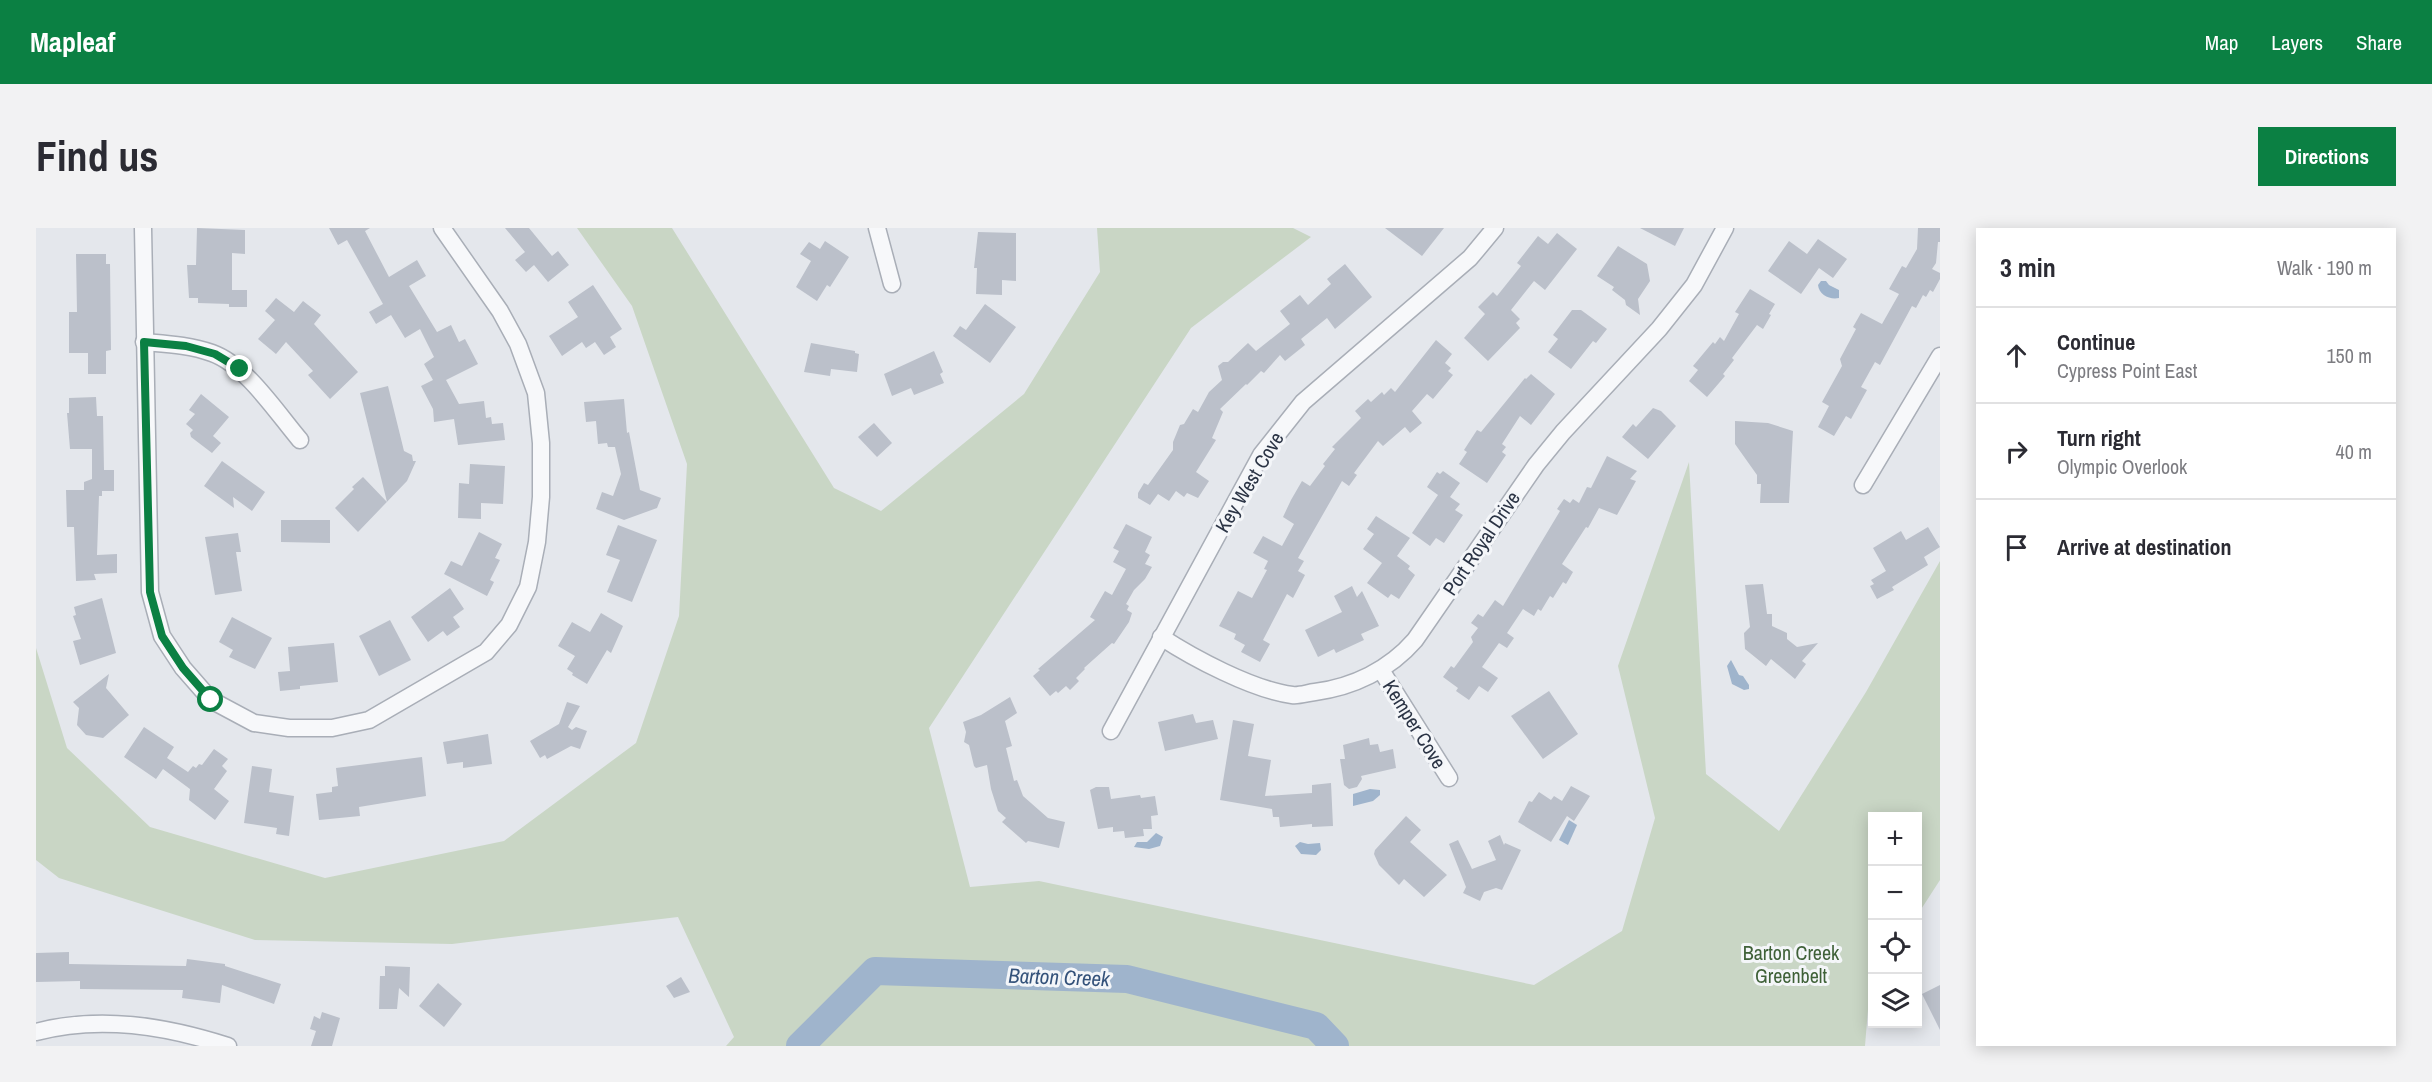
<!DOCTYPE html>
<meta charset="utf-8">
<style>
:root{--surface:#fff;--page:#f2f2f3;--text:#2b2b33;--muted:#7c7c81;--line:#e1e1e2;--accent:#0b8043}
body{margin:0;font-family:"Archivo Narrow",sans-serif;background:var(--page);color:var(--text)}
.controls{position:absolute;right:18px;bottom:18px;display:grid;overflow:hidden;border-radius:0px;box-shadow:0 3px 15px #0003}
.controls button{width:54px;height:54px;display:grid;place-items:center;padding:0;border:0;border-bottom:2px solid var(--line);background:var(--surface);color:var(--text);font:30px sans-serif}
.stop{position:absolute;width:18px;height:18px;margin:-14px;border:4px solid #0b8043;border-radius:50%;background:#fff}
.stop.end{background:#0b8043;border-color:#fff;box-shadow:0 2px 6px #0008}
.list{margin:0;padding:0;list-style:none}
h2{display:flex;justify-content:space-between;align-items:center;height:78px;margin:0;padding:0 24px;font-size:26px}
h2 small{font-size:20px;font-weight:400;color:var(--muted)}
.list li{display:grid;grid-template-columns:39px 1fr auto;gap:18px;align-items:center;box-sizing:border-box;height:96px;padding:0 24px;border-top:2px solid var(--line)}
.list b{display:block;font-size:22px;white-space:nowrap}
.list p{margin:0;font-size:20px;white-space:nowrap;color:var(--muted)}
.list em{font-size:20px;font-style:normal;color:var(--muted)}
.icon{flex:none;width:33px;height:33px;fill:none;stroke:currentColor;stroke-width:2;stroke-linecap:round;stroke-linejoin:round}
.map{position:relative;flex:none;width:1904px;height:818px;overflow:hidden;border-radius:0px}
header{display:flex;align-items:center;gap:36px;box-sizing:border-box;height:84px;padding:0 30px;background:var(--accent);color:#fff}
header strong{font-size:28px}
nav{display:flex;gap:33px;margin-inline-start:auto;font-size:21px}
.intro{display:flex;align-items:center;justify-content:space-between;box-sizing:border-box;height:144px;padding:0 36px}
h1{margin:0;font-size:42px}
.button{padding:15px 27px;border-radius:0px;background:var(--accent);color:#fff;font-size:21px;font-weight:700}
main{display:flex;gap:36px;padding:0 36px}
aside{flex:1;background:var(--surface);border-radius:0px;box-shadow:0 3px 15px #0003}
.map>svg:first-child{display:block}
.green{fill:#c9d6c5}
.water{fill:#9fb4cc}
.lines{fill:none;stroke-linecap:round;stroke-linejoin:round}
.river{stroke:#9fb4cc;stroke-width:28}
.building{fill:#bbc0ca}
.minor-casing{stroke:#a9aeb7;stroke-width:19}
.minor{stroke:#f7f8fa;stroke-width:16}
.route{stroke:#0b8043;stroke-width:8}
.labels{text-anchor:middle;dominant-baseline:central;stroke-width:6;stroke-linejoin:round;paint-order:stroke}
.street-label{font-size:20px;fill:#2b3445;stroke:#f4f6f9}
.park-label{font-size:20px;fill:#3f6138;stroke:#f4f6f9}
.water-label{font-size:21px;font-style:italic;fill:#34527a;stroke:#f4f6f9}
</style>
<header>
<strong>Mapleaf</strong>
<nav><a>Map</a><a>Layers</a><a>Share</a></nav>
</header>
<div class="intro"><h1>Find us</h1><a class="button">Directions</a></div>
<main>
<div class="map">
<svg width="1904" height="818" viewBox="0 0 1904 818">
<rect width="100%" height="100%" fill="#e4e7ec"/>
<polygon class="green" points="541,0 636,0 798,260 845,283 988,166 1064,44 1061,0 1257,0 1275,9 1155,100 893,500 934,659 1003,653 1498,757 1586,703 1619,590 1582,438 1653,234 1670,546 1743,603 1830,464 1904,333 1904,652 1882,686 1882,588 1836,588 1836,753 1834,757 1829,818 690,818 698,809 642,689 416,716 219,712 23,650 0,632 0,420 31,520 114,599 289,650 468,613 600,515 643,388 651,236 596,78"/>
<g class="water">
<path d="M 1785,53 L 1790,53 L 1793,57 L 1803,62 L 1803,70 C 1794,72 1783,67 1782,57 Z"/>
<polygon points="1695,432 1703,447 1707,448 1713,457 1713,461 1708,462 1696,456 1691,438"/>
<polygon points="1334,561 1344,562 1344,567 1337,573 1317,578 1317,566"/>
<polygon points="1533,592 1541,597 1532,617 1523,612"/>
<polygon points="1120,605 1127,609 1124,618 1113,621 1098,619 1101,614 1111,614"/>
<polygon points="1264,614 1272,616 1284,615 1285,622 1280,627 1265,626 1259,618"/>
</g>
<g class="lines">
<polyline class="river" points="764,818 839,743 1091,751 1280,798 1299,818"/>
</g>
<g class="building">
<polygon points="161,0 209,2 209,26 196,25 196,62 211,62 211,79 193,79 193,76 162,75 162,70 153,70 151,37 160,37"/>
<polygon points="293,0 334,0 329,3 353,49 381,32 390,48 373,58 401,104 415,97 423,114 429,111 442,136 410,152 423,176 448,173 450,190 455,189 456,196 467,195 469,212 422,217 418,191 398,194 397,181 385,158 397,152 388,136 398,129 384,101 369,110 355,87 340,96 333,84 347,76 311,12 302,17"/>
<polygon points="469,0 493,0 516,28 522,23 533,37 512,54 498,37 490,44 479,32 489,24"/>
<polygon points="1349,0 1408,0 1386,28"/>
<polygon points="1604,0 1648,0 1639,18"/>
<polygon points="1882,0 1904,0 1904,14 1902,14 1900,35 1896,41 1904,45 1904,51 1897,64 1894,62 1890,69 1887,67 1880,80 1876,78 1844,137 1839,134 1825,159 1831,162 1815,191 1810,188 1798,208 1782,199 1793,178 1786,174 1806,138 1804,131 1820,101 1817,99 1825,85 1846,96 1863,66 1853,61 1866,38 1870,40 1881,21"/>
<polygon points="942,4 980,5 980,53 966,52 966,67 940,66 941,40 938,40"/>
<polygon points="1521,5 1541,21 1509,62 1498,53 1475,82 1484,91 1480,95 1484,100 1452,133 1428,110 1449,86 1442,79 1457,64 1461,68 1485,38 1481,35 1502,8 1512,16"/>
<polygon points="1782,11 1811,31 1797,50 1783,40 1765,66 1732,43 1753,13 1771,26"/>
<polygon points="789,13 813,29 794,59 791,57 781,73 760,59 775,33 764,26 773,14 784,21"/>
<polygon points="1582,18 1611,36 1614,53 1602,71 1604,87 1590,77 1589,72 1576,62 1578,59 1561,48"/>
<polygon points="40,26 70,26 70,36 74,36 75,122 70,123 70,146 52,146 52,125 33,125 33,84 41,84"/>
<polygon points="1309,36 1336,69 1299,101 1291,90 1265,111 1269,117 1249,133 1244,127 1228,145 1225,143 1211,157 1210,156 1184,181 1187,184 1176,210 1180,212 1160,244 1173,253 1162,270 1151,265 1148,269 1140,263 1133,273 1122,266 1114,277 1102,270 1102,265 1108,255 1112,257 1137,222 1137,214 1144,197 1148,196 1157,181 1162,184 1173,164 1186,152 1182,138 1187,134 1192,134 1212,115 1220,123 1254,96 1244,83 1264,67 1272,77 1295,56 1291,51"/>
<polygon points="557,57 586,101 574,109 580,119 568,127 559,114 550,120 546,114 526,128 513,108 542,89 532,74"/>
<polygon points="1714,61 1739,76 1733,86 1735,87 1727,101 1721,97 1696,130 1698,132 1687,146 1689,148 1671,169 1653,153 1662,142 1657,138 1677,114 1679,116 1684,109 1688,113 1703,86 1699,84"/>
<polygon points="240,70 258,84 267,73 285,87 278,96 322,144 294,171 272,147 277,143 250,114 240,126 222,111 239,92 229,83"/>
<polygon points="949,76 980,99 954,135 917,108 924,98 930,102"/>
<polygon points="1536,82 1545,82 1571,101 1560,115 1557,113 1535,141 1512,124 1522,111 1517,107"/>
<polygon points="1400,112 1416,126 1409,135 1415,140 1412,143 1417,147 1397,171 1391,166 1376,183 1386,195 1374,205 1369,199 1347,218 1342,213 1318,245 1321,247 1313,258 1306,253 1262,330 1268,333 1262,343 1269,347 1257,370 1251,366 1227,412 1234,416 1224,434 1205,424 1209,417 1198,411 1200,406 1183,398 1202,363 1216,370 1231,342 1228,341 1232,333 1217,325 1227,308 1246,318 1258,296 1247,289 1255,272 1266,253 1274,258 1289,238 1287,236 1299,221 1296,219 1325,190 1319,183 1332,171 1335,174 1346,164 1348,167 1355,160 1359,164"/>
<polygon points="775,115 819,123 819,125 823,126 821,144 795,141 794,148 768,144"/>
<polygon points="898,123 907,144 904,146 908,155 878,167 875,160 856,168 848,146"/>
<polygon points="1495,146 1519,166 1495,197 1484,188 1466,216 1470,219 1466,224 1470,227 1451,255 1423,236 1431,224 1428,222 1441,202 1445,204 1489,150 1490,151"/>
<polygon points="352,158 368,223 376,227 377,233 380,233 371,253 322,304 299,280 318,261 316,259 327,249 351,274 324,165"/>
<polygon points="165,166 193,189 177,208 185,215 176,225 155,209 154,205 157,202 150,196 159,186 153,182"/>
<polygon points="60,169 61,188 67,188 68,242 78,242 78,263 66,263 66,268 63,268 61,327 81,326 81,345 58,346 60,352 40,353 38,299 31,299 30,262 48,262 48,254 56,251 56,221 34,221 31,185 33,185 33,170"/>
<polygon points="588,171 591,205 593,204 604,262 625,270 621,280 588,292 560,281 566,264 577,268 585,246 579,219 572,219 571,215 562,216 560,193 550,194 548,174"/>
<polygon points="1617,180 1625,183 1640,198 1612,231 1586,209 1597,196 1600,199"/>
<polygon points="1699,193 1732,195 1757,203 1753,275 1724,275 1725,256 1721,256 1721,247 1699,216"/>
<polygon points="838,195 856,215 841,229 822,209"/>
<polygon points="1571,228 1601,243 1594,251 1600,253 1581,287 1563,280 1552,300 1550,299 1526,336 1537,344 1530,356 1527,354 1517,370 1514,368 1505,383 1502,381 1498,388 1487,381 1471,405 1478,410 1471,420 1463,415 1446,439 1462,450 1452,464 1443,458 1433,472 1420,463 1422,460 1407,449 1415,438 1418,440 1437,414 1435,409 1442,400 1435,395 1442,386 1447,389 1459,372 1467,378 1524,283 1521,281 1528,271 1534,275 1537,271 1543,275 1551,259 1555,260"/>
<polygon points="186,233 229,264 216,283 197,269 198,280 168,258"/>
<polygon points="434,236 469,238 467,276 445,275 445,291 422,290 423,255 433,256"/>
<polygon points="1407,243 1424,255 1414,269 1424,276 1419,282 1427,287 1408,315 1400,310 1394,318 1376,305 1402,267 1391,259 1401,244 1404,246"/>
<polygon points="1340,288 1374,310 1361,328 1374,338 1372,341 1379,347 1363,371 1355,366 1352,370 1331,355 1346,335 1327,321 1338,306 1331,301"/>
<polygon points="245,292 294,292 294,315 245,314"/>
<polygon points="1090,296 1116,309 1109,324 1114,327 1109,336 1116,339 1109,351 1098,362 1090,376 1093,378 1091,382 1096,385 1093,394 1078,416 1076,415 1048,440 1049,441 1040,450 1043,453 1034,462 1030,458 1022,465 1020,463 1014,468 997,448 1004,442 1002,441 1059,392 1054,389 1069,363 1076,367 1090,341 1077,334 1083,323 1077,320"/>
<polygon points="582,297 621,312 596,374 571,364 584,332 570,327"/>
<polygon points="1892,299 1904,319 1888,329 1892,337 1856,359 1858,362 1841,371 1834,358 1838,356 1835,352 1850,343 1837,320 1865,303 1870,312"/>
<polygon points="443,304 466,316 459,330 464,332 454,352 458,354 451,368 408,346 415,333 426,338"/>
<polygon points="202,305 205,324 200,324 206,363 179,367 169,309"/>
<polygon points="1727,356 1731,386 1736,386 1736,398 1751,405 1751,411 1761,419 1782,415 1766,433 1770,436 1759,451 1735,431 1730,438 1709,421 1708,405 1714,399 1709,357"/>
<polygon points="1316,358 1321,369 1326,363 1343,398 1325,406 1328,412 1300,425 1298,421 1282,429 1269,402 1306,384 1298,368"/>
<polygon points="414,360 428,381 417,389 424,399 411,408 407,403 392,414 375,389"/>
<polygon points="66,370 80,425 44,437 37,413 45,411 37,388 40,387 38,379"/>
<polygon points="565,385 587,398 575,425 571,422 551,456 536,447 537,445 531,441 539,428 522,418 536,394 554,404"/>
<polygon points="196,389 236,410 219,441 193,429 197,422 183,414"/>
<polygon points="354,392 375,432 343,448 323,408"/>
<polygon points="298,415 302,454 264,458 264,461 244,463 242,444 254,443 252,419"/>
<polygon points="73,446 70,460 93,487 67,510 50,507 41,497 43,480 37,474"/>
<polygon points="1513,463 1542,506 1507,531 1475,488"/>
<polygon points="974,469 981,485 969,493 976,518 970,520 978,553 981,552 987,568 1012,590 1029,594 1023,620 992,613 990,615 966,594 970,590 962,583 955,561 951,537 940,540 938,538 933,517 928,514 930,504 927,494 945,487"/>
<polygon points="531,474 544,478 532,499 536,502 540,499 551,503 544,521 535,518 511,531 509,527 504,530 494,513 523,496"/>
<polygon points="1157,486 1160,495 1177,492 1182,511 1129,523 1122,494"/>
<polygon points="1197,492 1218,496 1212,528 1235,532 1229,568 1276,565 1276,557 1295,555 1297,598 1276,599 1276,596 1244,599 1243,589 1237,589 1236,581 1184,572"/>
<polygon points="108,499 138,519 131,530 152,544 157,538 160,540 163,536 166,537 178,521 192,531 186,538 191,543 178,561 193,573 179,592 153,572 154,561 127,541 120,551 88,529"/>
<polygon points="452,506 456,536 427,540 427,534 411,536 407,514"/>
<polygon points="1333,510 1334,517 1342,516 1344,524 1357,521 1360,540 1325,548 1326,551 1321,559 1313,561 1308,557 1304,531 1309,531 1307,517"/>
<polygon points="386,529 390,568 323,579 324,588 283,592 280,566 296,564 296,559 302,558 300,540"/>
<polygon points="216,538 236,541 233,564 258,568 253,608 240,606 241,600 208,595"/>
<polygon points="1535,558 1554,568 1538,593 1531,588 1515,614 1482,594 1493,573 1496,574 1503,564 1515,572 1518,568 1526,573"/>
<polygon points="1060,559 1073,559 1075,571 1104,567 1105,570 1119,568 1122,587 1115,588 1116,601 1107,601 1108,608 1089,610 1088,603 1077,604 1077,599 1062,601 1054,562"/>
<polygon points="1370,588 1385,602 1374,614 1411,647 1388,669 1368,651 1363,657 1343,637 1338,626 1339,622"/>
<polygon points="1464,607 1468,617 1469,615 1485,622 1466,662 1460,660 1448,664 1444,673 1427,665 1430,659 1413,616 1422,612 1436,641 1460,632 1452,613"/>
<polygon points="33,724 33,736 150,738 151,731 189,736 189,738 245,756 238,776 186,757 184,775 146,770 147,762 44,761 44,753 0,754 0,725"/>
<polygon points="349,738 374,739 373,769 363,760 361,781 343,781 344,748 349,748"/>
<polygon points="645,749 654,764 638,770 630,758"/>
<polygon points="402,755 426,776 408,799 383,778"/>
<polygon points="1904,757 1904,802 1886,766"/>
<polygon points="286,784 304,790 296,818 275,818 280,803 274,801 278,788 284,791"/>
</g>
<g class="lines">
<defs>
<g id="minor">
<polyline points="107,0 114,364 126,408 147,440 175,472 218,495 253,500 296,500 333,492 450,424 473,397 492,359 501,314 505,269 505,215 500,165 482,116 464,83 406,0"/>
<polyline points="841,0 856,56"/>
<path d="M 108,114 C 131,116 154,117 176,125 C 210,137 241,185 264,212"/>
<polyline points="1827,257 1904,128"/>
<path d="M 1125,409 C 1157,430 1217,462 1256,467 C 1263,468 1271,465 1279,464 C 1317,459 1353,442 1379,412 L 1500,237 L 1527,204 L 1623,101 L 1658,57 L 1689,0"/>
<polyline points="1345,442 1413,550"/>
<polyline points="1075,503 1225,227 1267,174 1434,30 1459,0"/>
<path d="M 0,804 C 64,787 129,798 192,818"/>
</g>
</defs>
<use href="#minor" class="minor-casing"/>
<use href="#minor" class="minor"/>
</g>
<g class="lines">
<polyline class="route" points="175,472 147,440 126,408 114,364 108,114 150,118 179,126 204,141"/>
</g>
<g class="labels">
<g class="street-label">
<text transform="translate(1213 254) rotate(-59)">Key West Cove</text>
<text transform="translate(1445 315) rotate(-56)">Port Royal Drive</text>
<text transform="translate(1379 496) rotate(58)">Kemper Cove</text>
</g>
<g class="park-label">
<text x="1755" y="724">Barton Creek<tspan x="1755" dy="23">Greenbelt</tspan></text>
</g>
<g class="water-label">
<text transform="translate(1023 749) rotate(2)">Barton Creek</text>
</g>
</g>
</svg>
<div class="controls">
<button>+</button>
<button>−</button>
<button><svg class="icon" aria-label="locate" viewBox="0 0 24 24"><circle cx="12" cy="12" r="6"/><path d="M12 2v4M12 18v4M2 12h4M18 12h4"/></svg></button>
<button><svg class="icon" aria-label="layers" viewBox="0 0 24 24"><path d="M12 4l9 5-9 5-9-5zM3 14l9 5 9-5"/></svg></button>
</div>
<div class="stop" style="left:175px;top:472px"></div>
<div class="stop end" style="left:204px;top:141px"></div>
</div>
<aside>
<h2>3 min<small>Walk · 190 m</small></h2>
<ul class="list">
<li><svg class="icon" aria-label="ahead" viewBox="0 0 24 24"><path d="M12 20V5M6 11l6-6 6 6"/></svg><div><b>Continue</b><p>Cypress Point East</p></div><em>150 m</em></li>
<li><svg class="icon" aria-label="right" viewBox="0 0 24 24"><path d="M7 20v-9h11M14 6l5 5-5 5"/></svg><div><b>Turn right</b><p>Olympic Overlook</p></div><em>40 m</em></li>
<li><svg class="icon" aria-label="arrive" viewBox="0 0 24 24"><path d="M6 21V4h12l-3 4 3 4H6"/></svg><div><b>Arrive at destination</b></div></li>
</ul>
</aside>
</main>
